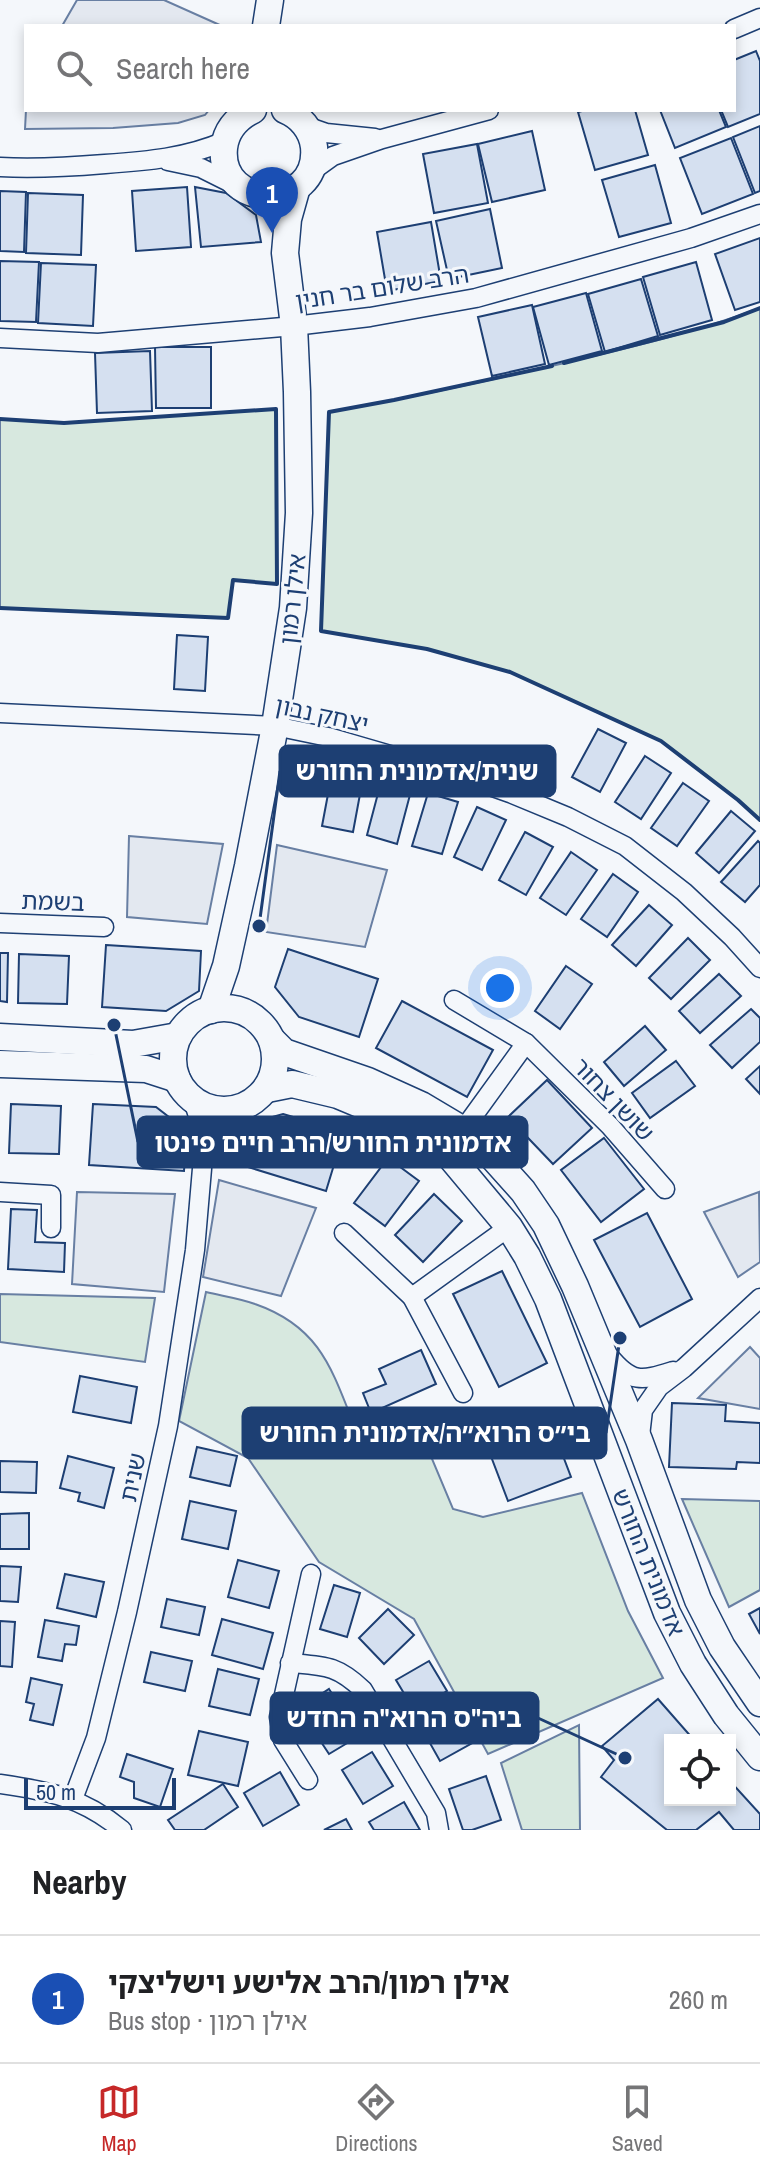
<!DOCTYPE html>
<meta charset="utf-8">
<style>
:root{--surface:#fff;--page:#f6f6f6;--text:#202124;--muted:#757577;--line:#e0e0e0;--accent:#c62828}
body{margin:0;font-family:"Archivo Narrow","Noto Sans Hebrew",sans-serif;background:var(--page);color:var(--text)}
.controls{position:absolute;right:24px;bottom:24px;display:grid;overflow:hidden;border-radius:0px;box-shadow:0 4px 12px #0003}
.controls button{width:72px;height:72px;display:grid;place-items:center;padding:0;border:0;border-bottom:2px solid var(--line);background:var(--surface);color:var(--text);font:40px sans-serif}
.scale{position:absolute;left:24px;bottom:20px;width:152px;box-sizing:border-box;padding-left:8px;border:4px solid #1d3f73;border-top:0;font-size:22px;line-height:28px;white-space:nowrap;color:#1d3f73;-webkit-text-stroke:6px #f4f7fb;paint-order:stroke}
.you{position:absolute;left:500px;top:988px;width:28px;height:28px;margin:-20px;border:6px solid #fff;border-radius:50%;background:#1a73e8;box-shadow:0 0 0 12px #1a73e833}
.badge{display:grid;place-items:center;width:52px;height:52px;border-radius:50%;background:var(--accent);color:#fff;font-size:26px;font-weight:700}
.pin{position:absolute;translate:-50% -66px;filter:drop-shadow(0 2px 4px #0008)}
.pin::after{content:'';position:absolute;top:42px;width:28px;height:24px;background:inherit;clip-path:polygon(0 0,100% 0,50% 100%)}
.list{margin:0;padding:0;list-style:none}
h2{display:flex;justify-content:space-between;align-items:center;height:104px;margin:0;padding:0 32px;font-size:34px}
h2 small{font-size:26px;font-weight:400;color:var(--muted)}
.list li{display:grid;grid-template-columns:52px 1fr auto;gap:24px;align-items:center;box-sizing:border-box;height:128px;padding:0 32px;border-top:2px solid var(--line)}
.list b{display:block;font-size:30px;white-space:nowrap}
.list p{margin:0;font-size:26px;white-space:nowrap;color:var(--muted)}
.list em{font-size:26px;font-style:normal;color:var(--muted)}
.icon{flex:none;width:44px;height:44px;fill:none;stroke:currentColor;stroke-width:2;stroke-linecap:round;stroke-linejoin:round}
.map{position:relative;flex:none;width:760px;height:1830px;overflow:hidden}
.search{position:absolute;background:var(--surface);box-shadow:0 4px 12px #0003;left:24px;right:24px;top:24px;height:88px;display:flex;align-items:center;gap:20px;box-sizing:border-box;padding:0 28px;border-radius:0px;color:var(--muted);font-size:30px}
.sheet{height:232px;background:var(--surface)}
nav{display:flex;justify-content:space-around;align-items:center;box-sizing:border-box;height:112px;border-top:2px solid var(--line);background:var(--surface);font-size:22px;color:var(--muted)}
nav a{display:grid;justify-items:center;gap:4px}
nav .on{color:var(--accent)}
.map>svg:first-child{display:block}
.green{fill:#d7e8df;stroke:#687fa3;stroke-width:2}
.parking{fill:#e3e8f0;stroke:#687fa3;stroke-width:2}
.building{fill:#d5e0f0;stroke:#1d3f73;stroke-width:2}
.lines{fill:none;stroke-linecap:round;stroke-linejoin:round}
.street-casing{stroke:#1d3f73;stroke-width:21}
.secondary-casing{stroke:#1d3f73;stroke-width:29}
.street{stroke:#f4f7fb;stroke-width:18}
.secondary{stroke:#f4f7fb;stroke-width:26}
.wall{stroke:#1d3f73;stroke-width:4}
.labels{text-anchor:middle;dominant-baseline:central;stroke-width:6;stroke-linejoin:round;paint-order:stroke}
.street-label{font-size:24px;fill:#1d3f73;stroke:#f4f7fb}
.leader{fill:none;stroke:#1d3f73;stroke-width:3}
.callout-dot{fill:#1d3f73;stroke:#f4f7fb;stroke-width:3}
.callout{fill:#1d3f73;stroke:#1d3f73;stroke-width:3}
.callout-label{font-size:26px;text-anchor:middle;font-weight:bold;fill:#fff}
</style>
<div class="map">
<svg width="760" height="1830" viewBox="0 0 760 1830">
<rect width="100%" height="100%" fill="#f4f7fb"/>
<g class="green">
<path d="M 760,308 L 760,820 L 738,800 L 661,741 L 510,672 L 427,649 L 321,631 L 329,412 C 411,398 492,380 573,361 C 636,346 699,331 760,308 Z"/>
<polygon points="276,409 277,584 233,580 228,618 0,608 0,419 64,423"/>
<path d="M 206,1292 C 222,1296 239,1298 255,1304 C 321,1327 332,1370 356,1430 L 417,1423 L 453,1509 L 483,1517 L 582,1493 L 628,1611 L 663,1678 L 488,1754 L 414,1619 L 319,1562 L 248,1458 L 179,1421 Z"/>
<polygon points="0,1294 155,1298 145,1362 0,1342"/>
<polygon points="682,1499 760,1501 760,1590 729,1607"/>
<polygon points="579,1725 580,1830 522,1830 501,1763"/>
</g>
<g class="parking">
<polygon points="77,0 164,0 222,26 62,26"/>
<polygon points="26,110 209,110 205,115 178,123 113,128 25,129"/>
<polygon points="129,836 223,844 207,924 127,917"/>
<polygon points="277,845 387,870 365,947 266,932"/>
<polygon points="219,1180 316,1208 281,1296 203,1277"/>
<polygon points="77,1192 175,1194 164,1292 72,1284"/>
<polygon points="759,1192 760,1262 738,1277 704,1212"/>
<polygon points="750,1347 760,1358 760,1409 698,1398"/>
</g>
<g class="building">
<polygon points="756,51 760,61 760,114 728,127 721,110 734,110 734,60"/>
<polygon points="586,110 635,110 648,155 595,170 578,112"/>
<polygon points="660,110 719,110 726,127 675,148"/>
<polygon points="760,126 760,191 755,193 733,137"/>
<polygon points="532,131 545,190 492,202 478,144"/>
<polygon points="731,138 753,194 702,214 680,158"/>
<polygon points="477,144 488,203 434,213 423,154"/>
<polygon points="655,165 671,223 619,237 602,180"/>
<polygon points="187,187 191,247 136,251 132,191"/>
<polygon points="195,187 226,193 256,215 261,242 201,247"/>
<polygon points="0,191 26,192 24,252 0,251"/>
<polygon points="28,193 83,195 81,255 26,253"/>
<polygon points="490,209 502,268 449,279 436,221"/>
<polygon points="431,222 441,281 387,291 377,232"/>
<polygon points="760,238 760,302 735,310 715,254"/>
<polygon points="0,261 39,262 36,322 0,321"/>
<polygon points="696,262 712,320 660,335 643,277"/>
<polygon points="41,263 96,265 93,326 38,323"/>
<polygon points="641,279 658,336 605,352 588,294"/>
<polygon points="586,293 602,351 549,365 533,307"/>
<polygon points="532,305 545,364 492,376 478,317"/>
<polygon points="155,347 211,347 211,408 156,408"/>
<polygon points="150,351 152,411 97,413 95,353"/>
<polygon points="177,635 208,637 205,691 174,689"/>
<polygon points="598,729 626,743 600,792 572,777"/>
<polygon points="645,756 671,773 641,819 615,802"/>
<polygon points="332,773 363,778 353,832 322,826"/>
<polygon points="381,782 411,791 397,844 367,835"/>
<polygon points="683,783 709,801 677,846 651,828"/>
<polygon points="428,793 458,802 442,854 412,846"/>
<polygon points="477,807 506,820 482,870 454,857"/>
<polygon points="731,811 755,831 719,873 696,853"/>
<polygon points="525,832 553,847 526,895 499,880"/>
<polygon points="758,841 760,843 760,885 745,902 721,882"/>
<polygon points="571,852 597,870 566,915 540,898"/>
<polygon points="613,874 638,892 607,937 581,919"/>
<polygon points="649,905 672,925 636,966 612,945"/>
<polygon points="688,938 710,960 671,999 649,978"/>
<polygon points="106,945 201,951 199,991 166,1011 102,1007"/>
<polygon points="288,949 378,979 359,1037 299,1017 275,987"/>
<polygon points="0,953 8,953 7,1002 0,1001"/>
<polygon points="19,954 69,956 67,1004 18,1003"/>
<polygon points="566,966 592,984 560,1029 535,1011"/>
<polygon points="719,974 741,996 700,1033 679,1011"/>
<polygon points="402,1001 493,1050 467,1097 376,1048"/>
<polygon points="751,1009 760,1018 760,1042 732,1068 710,1045"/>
<polygon points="645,1026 666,1050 624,1086 604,1062"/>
<polygon points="676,1061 695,1086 650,1118 632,1093"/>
<polygon points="760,1066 760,1094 746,1079"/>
<polygon points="547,1080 592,1128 553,1164 508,1117"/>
<polygon points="11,1104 61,1106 59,1154 9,1153"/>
<polygon points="93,1104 156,1107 187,1131 184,1171 89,1165"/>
<polygon points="283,1114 344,1132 326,1191 235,1163 247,1124"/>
<polygon points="604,1138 644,1189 601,1222 561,1170"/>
<polygon points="388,1158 419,1181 385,1226 354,1203"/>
<polygon points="434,1194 462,1221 423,1262 395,1235"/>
<polygon points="11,1209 37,1210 35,1242 65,1243 64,1272 8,1269"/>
<polygon points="647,1213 692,1299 640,1327 594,1240"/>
<polygon points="502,1271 547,1363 499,1387 453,1294"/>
<polygon points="421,1350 436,1384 371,1413 363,1393 386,1384 379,1369"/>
<polygon points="80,1376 137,1387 131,1423 73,1412"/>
<polygon points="672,1403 726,1405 725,1421 760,1423 760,1463 737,1462 736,1469 669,1467"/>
<polygon points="547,1414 571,1477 508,1501 484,1438"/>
<polygon points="197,1447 237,1456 230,1486 190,1477"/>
<polygon points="68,1456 114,1468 104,1508 78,1501 80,1493 60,1488"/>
<polygon points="0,1461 37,1462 36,1493 0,1492"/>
<polygon points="190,1501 236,1511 228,1549 182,1539"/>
<polygon points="29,1513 29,1549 0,1549 0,1514"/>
<polygon points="238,1560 279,1571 269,1608 228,1597"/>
<polygon points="0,1566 21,1567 18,1602 0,1601"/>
<polygon points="65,1574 104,1582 96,1617 57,1608"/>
<polygon points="334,1585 360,1593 347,1637 320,1629"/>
<polygon points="167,1599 205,1607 199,1635 161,1627"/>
<polygon points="760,1608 760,1634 749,1614"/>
<polygon points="388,1609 414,1635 384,1664 359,1638"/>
<polygon points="222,1619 273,1633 263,1669 212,1655"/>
<polygon points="45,1620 79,1626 76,1645 65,1644 62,1661 38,1657"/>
<polygon points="0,1621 15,1622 12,1667 0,1666"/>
<polygon points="151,1652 192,1661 185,1691 144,1682"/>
<polygon points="429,1661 447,1691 414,1710 396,1680"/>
<polygon points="218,1669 259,1679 250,1715 209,1706"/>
<polygon points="31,1678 62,1685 53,1725 30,1720 34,1704 26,1702"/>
<polygon points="329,1689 359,1736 329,1754 308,1722 312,1700"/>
<polygon points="658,1699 694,1740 670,1740 670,1800 730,1800 730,1781 760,1814 760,1830 734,1830 719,1812 696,1830 667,1830 601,1777 614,1760 602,1746"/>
<polygon points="457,1710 474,1742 440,1761 422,1729"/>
<polygon points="199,1731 248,1742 238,1786 188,1775"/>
<polygon points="372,1752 393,1786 363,1804 342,1770"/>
<polygon points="127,1754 173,1769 160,1807 134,1798 134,1782 120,1777"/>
<polygon points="280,1772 299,1805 263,1826 244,1793"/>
<polygon points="486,1776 501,1820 472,1830 463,1830 449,1789"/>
<polygon points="223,1784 238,1807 204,1830 175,1830 168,1820"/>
<polygon points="404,1802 420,1830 374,1830 369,1822"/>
<polygon points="346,1819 352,1830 324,1830"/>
</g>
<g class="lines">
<defs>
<g id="street">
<polyline points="734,29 760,18"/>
<polyline points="306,126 326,133 375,138"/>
<polyline points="168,161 201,168 237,186"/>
<path d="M 0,167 C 35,169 69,167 105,164 C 147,161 186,158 225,141"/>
<polyline points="308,174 333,156 382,139 489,110"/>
<polyline points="0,338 98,343 294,326 370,317 476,298 691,238 760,214"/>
<polyline points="0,713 275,726 328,737 459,775 510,793 568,817 625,846 684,892 732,937 760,968"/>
<polyline points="0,923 104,927"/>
<polyline points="454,1000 526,1043 610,1126 665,1189"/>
<polyline points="463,1130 526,1043"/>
<polyline points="204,1155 216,1134 242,1107"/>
<polyline points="0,1192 51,1195 51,1228"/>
<polyline points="344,1233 412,1297 463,1393"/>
<polyline points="412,1297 509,1227"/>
<path d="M 609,1356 C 632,1384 641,1381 673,1371"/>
<polyline points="640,1436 643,1410 659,1387 684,1368 760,1298"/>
<path d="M 290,1663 C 325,1666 337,1665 363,1690 L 436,1813 L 439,1830"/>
<polyline points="308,1780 283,1740 279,1717 311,1574"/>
<path d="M 0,1784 C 49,1791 82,1797 122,1830"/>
<polyline points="73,1799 96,1738 127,1612 168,1426 195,1250 203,1157 203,1132 193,1100"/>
</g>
<g id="secondary">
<polyline points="266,26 270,0"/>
<path d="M 253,110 C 237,118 226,130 224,148 C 218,211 320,212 314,147 C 312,130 300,116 285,110"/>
<circle cx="224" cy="1059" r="51"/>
<polyline points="211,1010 226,966 248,866 275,726 293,608 299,513 297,392 294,326 285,253 288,219 297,187"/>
<polyline points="0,1037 133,1044 178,1036"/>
<polyline points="273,1041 284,1052 368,1081 421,1105 463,1130 480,1143 523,1191 546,1225 575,1286 639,1440 698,1600 722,1647 760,1703"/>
<polyline points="0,1064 146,1069 177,1079"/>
<polyline points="267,1089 292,1084 338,1095 405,1123 448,1154 509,1227 527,1256 548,1299 667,1613 693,1664 726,1715 760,1757"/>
</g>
</defs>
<use href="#street" class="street-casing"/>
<use href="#secondary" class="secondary-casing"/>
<use href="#street" class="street"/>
<use href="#secondary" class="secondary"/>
<g class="wall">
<polyline points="564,363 724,322 760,308"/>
<polyline points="552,366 394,400 329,412 321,631 427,649 510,672 661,741 738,800 760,820"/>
<polyline points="0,419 64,423 276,409 277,584 233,580 228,618 0,608"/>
</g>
</g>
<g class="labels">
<g class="street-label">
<text transform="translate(382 287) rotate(-9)">הרב שלום בר חנין</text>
<text transform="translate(292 599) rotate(-84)">אילן רמון</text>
<text transform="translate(322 714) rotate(12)">יצחק נבון</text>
<text transform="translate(53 901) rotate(2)">בשמת</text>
<text transform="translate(614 1099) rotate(46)">שושן צחור</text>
<text transform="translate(132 1477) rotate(-78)">שנית</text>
<text transform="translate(649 1562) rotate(68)">אדמונית החורש</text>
</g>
</g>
<path class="leader" d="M259 926L280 771M114 1025L138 1142M620 1338L606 1433M625 1758L538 1718"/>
<g class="callout-dot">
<circle cx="259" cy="926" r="8"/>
<circle cx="114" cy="1025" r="8"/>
<circle cx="620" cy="1338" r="8"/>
<circle cx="625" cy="1758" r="8"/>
</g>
<g class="callout">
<rect x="280" y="746" width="275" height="50" rx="8"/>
<rect x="138" y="1117" width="389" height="50" rx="8"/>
<rect x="243" y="1408" width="363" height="50" rx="8"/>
<rect x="271" y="1693" width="267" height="50" rx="8"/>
</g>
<g class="callout-label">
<text x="417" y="780">שנית/אדמונית החורש</text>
<text x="333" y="1152">אדמונית החורש/הרב חיים פינטו</text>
<text x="425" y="1442">בי״ס הרוא״ה/אדמונית החורש</text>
<text x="404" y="1727">ביה"ס הרוא"ה החדש</text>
</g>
</svg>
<div class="controls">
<button><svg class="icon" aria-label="locate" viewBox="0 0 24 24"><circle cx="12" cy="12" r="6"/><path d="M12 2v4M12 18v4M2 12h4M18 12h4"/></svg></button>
</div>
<div class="scale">50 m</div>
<div class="you"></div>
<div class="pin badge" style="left:272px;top:233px;background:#1a4fb4">1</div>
<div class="search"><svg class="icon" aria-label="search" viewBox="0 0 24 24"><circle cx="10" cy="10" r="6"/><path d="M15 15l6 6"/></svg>Search here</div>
</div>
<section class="sheet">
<h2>Nearby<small></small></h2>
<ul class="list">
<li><span class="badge" style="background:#1a4fb4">1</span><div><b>אילן רמון/הרב אלישע וישליצקי</b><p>Bus stop · אילן רמון</p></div><em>260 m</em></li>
</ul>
</section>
<nav>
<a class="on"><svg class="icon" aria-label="map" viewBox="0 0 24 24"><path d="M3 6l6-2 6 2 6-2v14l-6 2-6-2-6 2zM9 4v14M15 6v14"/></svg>Map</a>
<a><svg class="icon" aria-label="directions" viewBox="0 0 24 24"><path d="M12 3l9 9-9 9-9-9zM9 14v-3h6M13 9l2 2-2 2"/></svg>Directions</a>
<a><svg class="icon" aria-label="saved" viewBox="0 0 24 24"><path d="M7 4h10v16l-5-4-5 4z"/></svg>Saved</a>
</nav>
